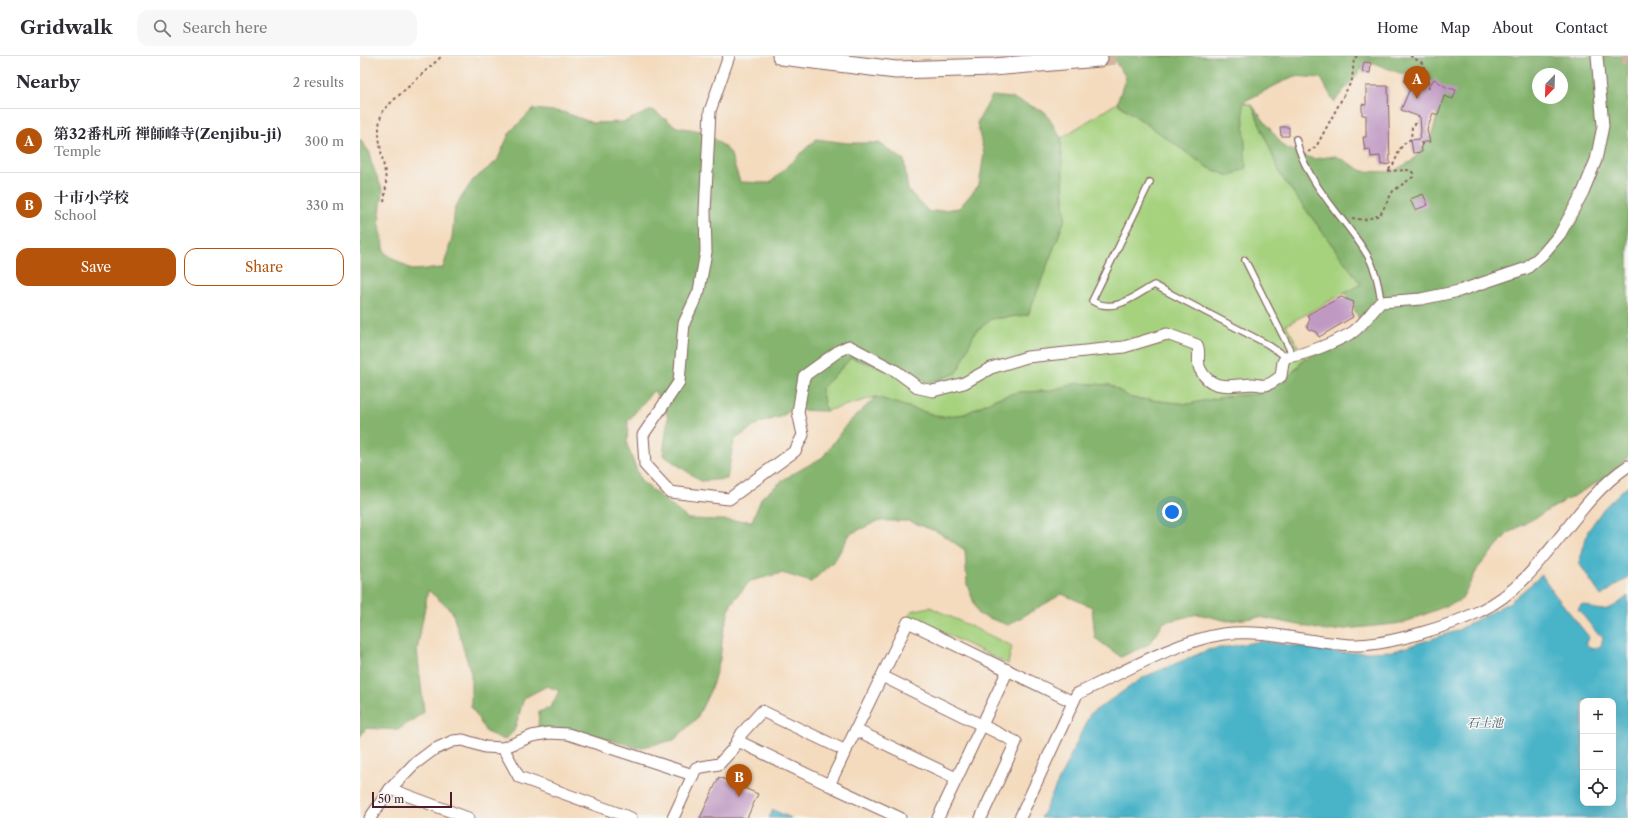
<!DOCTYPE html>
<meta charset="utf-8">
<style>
:root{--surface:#fff;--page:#f7f7f7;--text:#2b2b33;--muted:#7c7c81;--line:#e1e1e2;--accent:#b45309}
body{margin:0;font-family:"Libre Caslon Text","Noto Serif JP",serif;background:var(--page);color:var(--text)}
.controls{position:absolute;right:12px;bottom:12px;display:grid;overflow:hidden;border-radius:8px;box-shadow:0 4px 16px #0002}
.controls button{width:36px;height:36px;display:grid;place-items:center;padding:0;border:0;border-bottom:1px solid var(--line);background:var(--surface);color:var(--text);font:20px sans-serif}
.compass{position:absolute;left:1172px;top:12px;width:36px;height:36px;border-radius:50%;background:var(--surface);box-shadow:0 4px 16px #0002;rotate:203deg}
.scale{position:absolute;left:12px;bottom:10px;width:80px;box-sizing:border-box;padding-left:4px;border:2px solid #4a1f2b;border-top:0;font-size:11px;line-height:14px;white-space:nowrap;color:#4a1f2b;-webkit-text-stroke:3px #f6f6f2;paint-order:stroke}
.you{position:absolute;left:812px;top:456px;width:14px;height:14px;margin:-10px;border:3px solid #fff;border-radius:50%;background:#1a73e8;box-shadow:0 0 0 6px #1a73e833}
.badge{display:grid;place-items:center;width:26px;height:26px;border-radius:50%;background:var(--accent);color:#fff;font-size:13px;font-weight:700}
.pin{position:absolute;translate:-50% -33px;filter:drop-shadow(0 1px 2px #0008)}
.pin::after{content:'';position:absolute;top:21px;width:14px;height:12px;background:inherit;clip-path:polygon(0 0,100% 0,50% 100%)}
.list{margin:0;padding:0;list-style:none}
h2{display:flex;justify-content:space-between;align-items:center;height:52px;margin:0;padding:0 16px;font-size:17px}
h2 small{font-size:13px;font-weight:400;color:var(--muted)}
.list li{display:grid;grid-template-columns:26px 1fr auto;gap:12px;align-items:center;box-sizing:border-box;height:64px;padding:0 16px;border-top:1px solid var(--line)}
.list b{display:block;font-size:15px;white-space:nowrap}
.list p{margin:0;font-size:13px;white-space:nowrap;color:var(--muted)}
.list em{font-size:13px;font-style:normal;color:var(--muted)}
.actions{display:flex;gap:8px;padding:12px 16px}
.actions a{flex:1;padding:9px 0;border:1px solid var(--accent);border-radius:12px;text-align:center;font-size:14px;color:var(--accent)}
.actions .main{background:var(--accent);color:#fff}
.icon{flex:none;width:22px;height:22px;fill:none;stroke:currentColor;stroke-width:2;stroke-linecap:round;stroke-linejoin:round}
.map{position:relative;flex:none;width:1268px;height:762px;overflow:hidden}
header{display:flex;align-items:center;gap:24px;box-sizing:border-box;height:56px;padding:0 20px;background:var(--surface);border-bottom:1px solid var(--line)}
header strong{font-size:19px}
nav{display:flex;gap:22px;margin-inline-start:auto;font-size:14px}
.search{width:280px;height:36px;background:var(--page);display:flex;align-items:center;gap:10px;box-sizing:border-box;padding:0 14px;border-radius:12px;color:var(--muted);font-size:15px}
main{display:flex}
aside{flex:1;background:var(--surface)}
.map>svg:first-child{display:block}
.green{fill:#a6d27e;stroke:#787854}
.forest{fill:#84b46d;stroke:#676a4c;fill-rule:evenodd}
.water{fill:#4ab3c8;stroke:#4a697a;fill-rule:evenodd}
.building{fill:#c099c3}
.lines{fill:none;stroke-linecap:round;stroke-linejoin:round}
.primary-tunnel{stroke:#d2b5a1;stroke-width:17;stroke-dasharray:17 8;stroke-linecap:butt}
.service-casing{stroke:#86615e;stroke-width:8}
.minor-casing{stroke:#86615e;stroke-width:13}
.primary-casing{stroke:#86615e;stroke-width:19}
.path{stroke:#86615e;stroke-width:2;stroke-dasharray:3 3;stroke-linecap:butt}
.service{stroke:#fff;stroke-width:5.5}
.minor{stroke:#fff;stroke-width:11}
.primary{stroke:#fff;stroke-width:17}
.labels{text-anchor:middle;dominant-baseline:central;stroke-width:3;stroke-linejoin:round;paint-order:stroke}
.water-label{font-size:12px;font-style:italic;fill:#4a5a6a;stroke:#f6f6f2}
</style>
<header>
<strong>Gridwalk</strong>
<div class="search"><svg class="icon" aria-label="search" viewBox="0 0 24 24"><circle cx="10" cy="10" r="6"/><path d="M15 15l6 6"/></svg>Search here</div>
<nav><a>Home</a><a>Map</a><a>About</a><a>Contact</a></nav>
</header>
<main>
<aside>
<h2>Nearby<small>2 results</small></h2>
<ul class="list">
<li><span class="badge">A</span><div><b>第32番札所 禅師峰寺(Zenjibu-ji)</b><p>Temple</p></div><em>300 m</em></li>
<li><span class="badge">B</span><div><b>十市小学校</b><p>School</p></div><em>330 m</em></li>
</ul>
<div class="actions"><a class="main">Save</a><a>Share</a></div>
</aside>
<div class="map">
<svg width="1268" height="762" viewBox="0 0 1268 762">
<rect width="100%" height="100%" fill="#f6f6f2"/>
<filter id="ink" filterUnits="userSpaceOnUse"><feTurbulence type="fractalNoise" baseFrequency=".025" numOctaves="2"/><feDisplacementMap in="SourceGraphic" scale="8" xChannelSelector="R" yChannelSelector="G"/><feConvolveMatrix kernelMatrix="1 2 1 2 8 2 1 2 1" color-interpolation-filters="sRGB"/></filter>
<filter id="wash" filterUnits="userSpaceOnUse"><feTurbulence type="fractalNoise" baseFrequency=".012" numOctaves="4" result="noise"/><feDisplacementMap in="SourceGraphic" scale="16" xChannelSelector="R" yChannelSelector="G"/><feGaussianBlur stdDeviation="0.9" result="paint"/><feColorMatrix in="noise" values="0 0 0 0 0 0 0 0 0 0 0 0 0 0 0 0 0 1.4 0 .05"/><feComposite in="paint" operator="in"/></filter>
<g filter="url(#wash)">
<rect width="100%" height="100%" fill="#f4dbbe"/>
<g class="green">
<polygon points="882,46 892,49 921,120 1001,228 926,269 945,302 926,324 899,338 869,340 828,348 771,342 750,329 718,327 688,335 658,336 635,343 605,358 580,361 516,341 466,355 461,333 491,302 570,325 597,317 614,276 630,263 668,259 705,163 701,82 757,47 847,111 869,120 886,112"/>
<polygon points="570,551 652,590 648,608 549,560 551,555"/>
</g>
<path class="forest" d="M 751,0 L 1268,0 L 1268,402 L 1242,424 L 1148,477 L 1118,512 L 1101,544 L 1043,567 L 967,575 L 900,561 L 868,565 L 838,558 L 804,566 L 789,588 L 761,601 L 735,582 L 732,551 L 702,538 L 648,569 L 618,558 L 607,528 L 605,494 L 578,476 L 549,465 L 518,465 L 490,478 L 475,504 L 451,526 L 422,517 L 390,525 L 371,548 L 363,577 L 360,603 L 351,633 L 337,662 L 314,684 L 278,692 L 211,673 L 178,672 L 179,656 L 191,651 L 199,635 L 187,630 L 164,642 L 154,675 L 145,684 L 126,676 L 111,650 L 111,617 L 92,555 L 68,534 L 57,594 L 64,656 L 38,674 L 6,672 L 0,681 L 0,83 L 10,97 L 11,106 L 23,135 L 19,165 L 25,197 L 52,214 L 83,212 L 92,182 L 95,151 L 113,124 L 137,105 L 150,76 L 173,53 L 203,56 L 233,67 L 264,66 L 292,54 L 317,71 L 347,76 L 370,96 L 380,126 L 410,127 L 456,83 L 487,87 L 519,87 L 544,104 L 548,134 L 569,156 L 599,152 L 619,129 L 624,98 L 617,67 L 632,40 L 652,42 L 685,56 L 701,82 L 705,163 L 668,259 L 631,263 L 615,276 L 597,317 L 570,326 L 491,302 L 461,333 L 466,355 L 432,354 L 420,361 L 399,367 L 374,384 L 367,423 L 341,425 L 303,399 L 308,361 L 294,334 L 268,365 L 267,389 L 281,425 L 328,463 L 392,465 L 402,441 L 426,422 L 463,401 L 486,369 L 516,341 L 581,361 L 605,358 L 635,343 L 658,336 L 688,335 L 718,327 L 750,329 L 771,342 L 828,348 L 869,340 L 899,338 L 926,324 L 945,302 L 1007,277 L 985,237 L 1001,228 L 921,120 L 892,49 L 924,91 L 953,103 L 976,100 L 1003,115 L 1031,116 L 1052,105 L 1072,79 L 1080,49 L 1078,26 L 1040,17 L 1008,5 L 974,46 L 961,22 L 934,20 L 883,46 L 886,112 L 869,120 L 847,111 L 757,47 L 766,21 ZM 1178,18 L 1202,18 L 1202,42 L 1178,42 Z"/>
<g class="water">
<polygon points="1268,429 1268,521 1241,540 1219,507 1228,475 1244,452"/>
<path d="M 1182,519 L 1193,536 L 1229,581 L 1226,588 L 1232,593 L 1241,590 L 1243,581 L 1236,576 L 1218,553 L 1221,549 C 1227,548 1230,552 1236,553 C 1250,556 1257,548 1268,540 L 1268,762 L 681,762 L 730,658 L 784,621 L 848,594 L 902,585 L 981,597 L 1034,595 L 1096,575 L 1150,546 ZM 1223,645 L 1253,645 L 1253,747 L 1223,747 Z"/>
<polygon points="413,754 431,762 409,762"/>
</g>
<g id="blocks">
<g class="building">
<polygon points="1004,6 1011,7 1010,17 1002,16"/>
<polygon points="1047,18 1070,29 1074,23 1086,31 1096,34 1093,43 1084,40 1078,59 1073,57 1067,74 1070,86 1063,86 1062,89 1061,86 1062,96 1053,97 1051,84 1059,83 1061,76 1060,61 1041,54 1051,30 1044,26"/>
<polygon points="1006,30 1028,30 1030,108 1021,109 1020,100 1011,101 1010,93 1005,94 1003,81 1006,81 1006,59 1002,59 1002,48 1006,49"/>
<polygon points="920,71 929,71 929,80 921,80"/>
<polygon points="1063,138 1068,149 1055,154 1050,143"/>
<polygon points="981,241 994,246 991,256 993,261 959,281 956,276 948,273 947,270 950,263 947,259"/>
<polygon points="359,721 398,738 387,762 340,762"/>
</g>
</g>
</g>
<g filter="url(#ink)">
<use href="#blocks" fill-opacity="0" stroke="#86615e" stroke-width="1"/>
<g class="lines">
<g class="primary-tunnel">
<polyline points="1263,0 1268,1"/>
<polyline points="739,2 755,0"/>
</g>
<defs>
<g id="service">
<path d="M 936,83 C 947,129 982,158 1006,197 C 1015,211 1019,230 1021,246"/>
<path d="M 790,126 L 732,245 C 755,258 774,240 794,229 L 907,288 L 926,301"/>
<polyline points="885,204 933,300"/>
</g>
<g id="minor">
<path d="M 369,0 L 350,55 L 345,155 L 346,196 L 339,235 L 324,267 L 319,326 L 283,379 L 285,409 L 310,436 L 369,443 L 435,395 L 443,379 L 438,356 L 444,320 L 480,294 L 489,290 L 536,315 L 559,332 L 573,335 L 604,327 L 631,312 L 667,301 L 764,291 L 807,278 L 837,289 C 841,297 836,305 840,313 C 851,336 873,329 893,328 C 897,328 901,330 905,329 C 910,329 917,323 921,320 L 923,306 L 926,301 C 945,299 976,286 993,276 C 1003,269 1012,255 1021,246 L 1061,243 L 1099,235 L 1167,212 L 1183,198 L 1200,178 L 1223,136 L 1236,104 L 1243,70 L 1237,0"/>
<polyline points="522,620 656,686 621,762"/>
<polyline points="496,674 596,722"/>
<polyline points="378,685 469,729"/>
<polyline points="143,692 159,721 271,762"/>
<polyline points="333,719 336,712 359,708 373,693 382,677 402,655 486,695"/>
<polyline points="30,733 108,762"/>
<polyline points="10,762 30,733 53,709 73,694 93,685 103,684 125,691 143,692 172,680 188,677 208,678 333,719 313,762"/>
<polyline points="540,762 469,729 548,566 713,646"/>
<polyline points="578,762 648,614"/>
<path d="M 660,762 L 717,638 C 760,618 816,585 863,578 C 907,572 951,588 995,589 C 1029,589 1090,570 1120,555 C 1184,525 1210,449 1268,410"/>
</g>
<polyline id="primary" points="421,0 536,14 633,11 739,2"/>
</defs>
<use href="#service" class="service-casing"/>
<use href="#minor" class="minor-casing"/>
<use href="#primary" class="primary-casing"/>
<g class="path">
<polyline points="1050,0 1064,8 1063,24 1068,26 1069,33"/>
<polyline points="948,96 956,91 992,24 994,3 997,0"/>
<path d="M 24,146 C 25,140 26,133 26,127 C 25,104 12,74 24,53 L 82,0"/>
<path d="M 992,162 L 1004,164 L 1020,159 L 1033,135 L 1053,121 L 1053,117 L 1050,114 L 1027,115 C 1041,104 1033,93 1051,83 L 1052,71 L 1057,66"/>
</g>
<use href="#service" class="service"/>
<use href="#minor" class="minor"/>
<use href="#primary" class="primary"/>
</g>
</g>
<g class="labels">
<g class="water-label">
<text x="1125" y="666">石土池</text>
</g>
</g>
</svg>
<div class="controls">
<button>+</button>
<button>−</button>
<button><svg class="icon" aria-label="locate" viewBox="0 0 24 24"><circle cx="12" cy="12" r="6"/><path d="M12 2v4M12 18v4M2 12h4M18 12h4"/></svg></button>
</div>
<svg class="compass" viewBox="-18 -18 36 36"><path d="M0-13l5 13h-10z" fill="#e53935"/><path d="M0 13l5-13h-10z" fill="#7c7c81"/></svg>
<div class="scale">50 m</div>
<div class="you"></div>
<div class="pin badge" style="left:1057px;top:43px">A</div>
<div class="pin badge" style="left:379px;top:741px">B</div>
</div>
</main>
